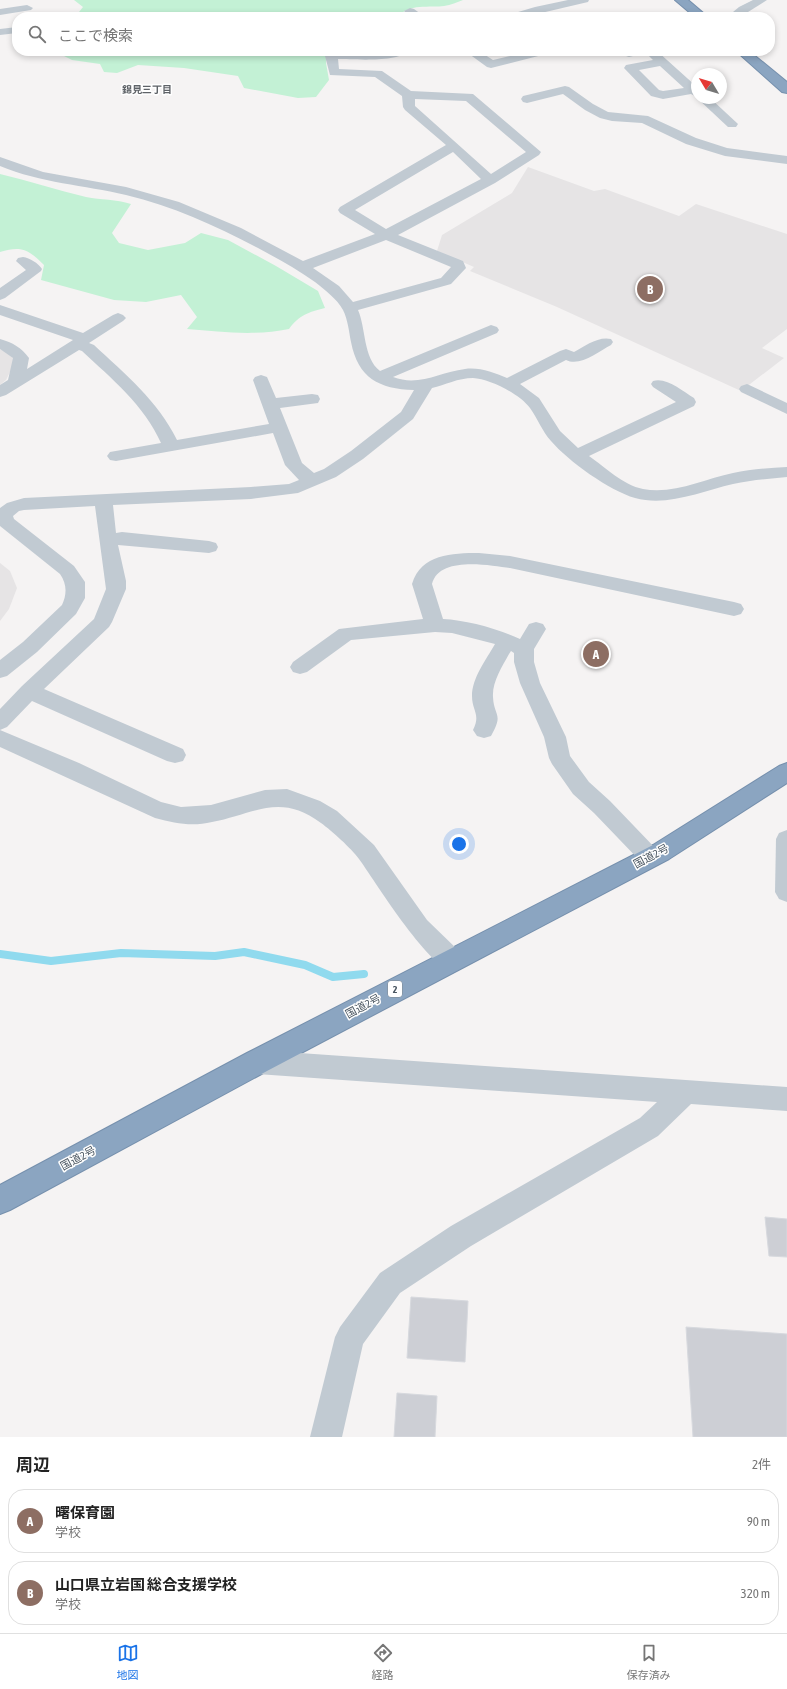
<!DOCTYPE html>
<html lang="ja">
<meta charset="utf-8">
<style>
:root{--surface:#fff;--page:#f6f6f6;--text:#222;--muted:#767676;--line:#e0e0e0;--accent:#1a73e8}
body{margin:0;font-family:"Asap Condensed","Noto Sans JP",sans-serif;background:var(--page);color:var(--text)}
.compass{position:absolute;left:691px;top:68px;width:36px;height:36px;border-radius:50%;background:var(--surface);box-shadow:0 2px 6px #0003;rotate:308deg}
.you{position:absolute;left:459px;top:844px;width:14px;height:14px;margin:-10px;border:3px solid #fff;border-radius:50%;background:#1a73e8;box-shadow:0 0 0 6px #1a73e833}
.badge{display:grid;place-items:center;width:26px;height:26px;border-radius:50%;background:var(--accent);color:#fff;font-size:13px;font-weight:700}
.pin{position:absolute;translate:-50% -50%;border:2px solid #fff;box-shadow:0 1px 4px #0006}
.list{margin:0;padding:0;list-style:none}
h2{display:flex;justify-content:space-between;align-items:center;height:52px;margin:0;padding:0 16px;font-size:17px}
h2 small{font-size:13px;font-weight:400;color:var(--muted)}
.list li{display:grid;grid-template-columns:26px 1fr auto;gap:12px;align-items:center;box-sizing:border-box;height:64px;margin:0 8px 8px;padding:0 8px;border:1px solid var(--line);border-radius:16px}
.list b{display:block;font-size:15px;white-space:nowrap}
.list p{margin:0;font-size:13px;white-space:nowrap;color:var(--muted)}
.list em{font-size:13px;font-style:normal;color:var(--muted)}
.icon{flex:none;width:22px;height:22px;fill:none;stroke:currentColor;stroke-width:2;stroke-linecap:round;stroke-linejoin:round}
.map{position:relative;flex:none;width:787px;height:1437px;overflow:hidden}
.search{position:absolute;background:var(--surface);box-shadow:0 2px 6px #0003;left:12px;right:12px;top:12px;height:44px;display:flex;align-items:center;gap:10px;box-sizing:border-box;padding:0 14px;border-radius:16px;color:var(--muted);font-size:15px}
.sheet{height:196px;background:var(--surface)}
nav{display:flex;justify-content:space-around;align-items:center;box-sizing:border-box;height:56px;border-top:1px solid var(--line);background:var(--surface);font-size:11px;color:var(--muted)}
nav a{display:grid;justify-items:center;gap:2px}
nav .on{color:var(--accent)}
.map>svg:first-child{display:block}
.education{fill:#e6e4e5}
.green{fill:#c3f1d5}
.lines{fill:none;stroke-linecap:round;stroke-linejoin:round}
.stream{stroke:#90daee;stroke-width:8}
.building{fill:#cdcfd5;stroke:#d7d9de}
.highway-casing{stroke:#7690ad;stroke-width:2}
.minor{fill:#c1cad2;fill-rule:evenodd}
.highway{fill:#8ba5c1;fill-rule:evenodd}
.labels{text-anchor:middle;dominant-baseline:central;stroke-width:3;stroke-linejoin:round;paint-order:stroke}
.far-neighbourhood-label{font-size:10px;font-weight:bold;fill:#5f6368;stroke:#fff}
.shield{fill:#fff;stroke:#808990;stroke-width:1}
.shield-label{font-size:10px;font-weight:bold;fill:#4a5661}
.street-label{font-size:11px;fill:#4a5661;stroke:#fff}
</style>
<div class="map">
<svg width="787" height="1437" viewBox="0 0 787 1437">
<rect width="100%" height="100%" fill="#f5f3f3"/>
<g class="education">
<polygon points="528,167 594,191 605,189 679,216 696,204 787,234 787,329 762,348 784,358 741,391 557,307 470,271 474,267 437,251 442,235 512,193"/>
<polygon points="0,349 11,355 15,362 6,380 0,385"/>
<polygon points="0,563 10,571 17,588 9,609 0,621"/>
</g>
<g class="green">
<path d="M 74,0 L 463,0 C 457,2 451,5 444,6 C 432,8 406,3 399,17 L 75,17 L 83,7 Z"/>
<polygon points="54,51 335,51 326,55 326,63 329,80 316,97 298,98 244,88 238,76 184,68 138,65 117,73 104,72 100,64 72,60"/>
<path d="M 0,174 C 29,181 57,190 86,197 C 101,200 116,199 131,204 L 112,233 L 119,243 L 148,250 L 185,243 L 201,233 L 228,240 L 276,266 L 318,291 L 325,308 C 309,312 299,315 289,329 C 256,336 221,332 187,329 L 197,317 L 181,295 L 146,302 L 114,300 L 41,280 L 44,265 C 29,250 22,245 0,252 Z"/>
</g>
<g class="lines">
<polyline class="stream" points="0,954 51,961 121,953 215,956 244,952 305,965 333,977 364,974"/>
</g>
<g class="building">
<polygon points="765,1217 787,1219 787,1257 769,1256"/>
<polygon points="411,1297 468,1301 465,1362 407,1358"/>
<polygon points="686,1327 787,1334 787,1437 693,1437"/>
<polygon points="397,1393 437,1396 435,1437 394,1437"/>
</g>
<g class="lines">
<defs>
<g id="highway">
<polygon points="675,0 688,0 708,17 695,17"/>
<polygon points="736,51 749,51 787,82 787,93 782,92"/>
<polygon points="787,763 787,783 669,859 267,1071 10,1210 0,1214 0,1185 247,1053 653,845 779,766"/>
</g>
</defs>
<use href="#highway" class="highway-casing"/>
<g class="minor">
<polygon points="568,0 589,0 588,2 524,17 506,17 508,15 535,7"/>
<polygon points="753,0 767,0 740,17 727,17 739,7"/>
<polygon points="27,5 33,8 31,10 0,15 0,9"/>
<polygon points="410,8 414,9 425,17 411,17 404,11"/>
<polygon points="17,27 17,33 0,35 0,29"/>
<path d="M 407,51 C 398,63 352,59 338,59 L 339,69 L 382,71 L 411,91 L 473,94 L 541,152 L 539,155 L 495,183 L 398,235 L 463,261 L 466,268 L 451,284 L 358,310 C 366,328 363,358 380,371 L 491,325 L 497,327 L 499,330 L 497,333 L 393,377 C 419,387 440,372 465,369 C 480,367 494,373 507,378 L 560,351 L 566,349 L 574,352 C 585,346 598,336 611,339 L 613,342 L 611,345 C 598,352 580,367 566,360 L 520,384 L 539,398 L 560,431 L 578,448 L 676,402 L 653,387 L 651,384 L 653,381 C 667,377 682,391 694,398 L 696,402 L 694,406 L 589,456 C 605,467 623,485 643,489 C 673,495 704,479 733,473 C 750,469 769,468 787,467 L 787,477 C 769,479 751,480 733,484 C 702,491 668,507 635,498 C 610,491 568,461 551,441 C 542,431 538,419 530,408 C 520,394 490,379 473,378 C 458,378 445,385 432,388 L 413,419 L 363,459 L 336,477 L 298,493 L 251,499 L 113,505 L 116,533 L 122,532 L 209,541 L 216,543 L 218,547 L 216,551 L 209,553 L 118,545 L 126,581 L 126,589 L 112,622 L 109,627 L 44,689 L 183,749 L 186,755 L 183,761 L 175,763 L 167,761 L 32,701 L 7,727 L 0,730 L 0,709 L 22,686 L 94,619 L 106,589 L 95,506 L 24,510 L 19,511 L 13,516 L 14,519 L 74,566 L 85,582 L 85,598 L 76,614 L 37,652 L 7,676 L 0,678 L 0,660 L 23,642 L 62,605 C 67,594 67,584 60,574 L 0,526 L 0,508 L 7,503 L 24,498 L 251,487 L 289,484 L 299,480 L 285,465 L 273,433 L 116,461 L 110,460 L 107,456 L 110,452 L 161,443 C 144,405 112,379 82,351 L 79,350 L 6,395 L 0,397 L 0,385 L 8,380 L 13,358 L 0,349 L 0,339 C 13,343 21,347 29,358 L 27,369 L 73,340 L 0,315 L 0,305 L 83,333 L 113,315 L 118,313 L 123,315 L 126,318 L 123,321 L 89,343 L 94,345 C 125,374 158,401 177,440 L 269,424 L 253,380 L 255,377 L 261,375 L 267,377 L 276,398 L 312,394 L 318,395 L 320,399 L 318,403 L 280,408 L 302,463 L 314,473 L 324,469 L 351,451 L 401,412 L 414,390 C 379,389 358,378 351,342 C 349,332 348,320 343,310 C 337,299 325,290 315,282 C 297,269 278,259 258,248 C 216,226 173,206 126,195 C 84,185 41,183 0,166 L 0,157 L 43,172 L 126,187 L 179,202 L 241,228 L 303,261 L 375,234 L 340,213 L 338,210 L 340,207 L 446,145 L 405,110 L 403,107 L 402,96 L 375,77 L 330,75 L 325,56 L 327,54 L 331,52 ZM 415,99 L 466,101 L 526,152 L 491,174 L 415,106 ZM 453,152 L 481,179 L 386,229 L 355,210 ZM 386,240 L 451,267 L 441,278 L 353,302 L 339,286 L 313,268 Z"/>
<polygon points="465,51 479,51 493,60 531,51 552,51 550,53 491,68 487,67"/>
<polygon points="615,51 647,51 645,53 629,57 617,53"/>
<path d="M 648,51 L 657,51 L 697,87 L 697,97 L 691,94 L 663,99 L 651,96 L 624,68 L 626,65 L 653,60 L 646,53 ZM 660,66 L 684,88 L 663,91 L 659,90 L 639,70 Z"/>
<polygon points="565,86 569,87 593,104 608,112 648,116 696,138 727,148 787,156 787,164 725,156 686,144 642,123 612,121 600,118 585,110 563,94 527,103 523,102 521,99 523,96"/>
<polygon points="697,98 710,98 738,124 736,127 728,127"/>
<path d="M 23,257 C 30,258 38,263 42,269 L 41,271 L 5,298 L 0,300 L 0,288 L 26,270 L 16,261 L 18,258 Z"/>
<polygon points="747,384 787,403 787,414 741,392 739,389 741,386"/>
<path d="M 479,553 L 510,556 L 734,602 L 741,604 L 744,609 L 741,614 L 734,616 L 510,568 C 488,565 439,556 432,584 L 443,619 C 466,620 499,629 520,639 L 529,624 L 536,622 L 543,624 L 546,629 L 534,649 L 534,662 L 540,683 L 566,737 L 570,756 L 589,782 L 610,801 L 658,851 L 661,857 L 658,863 L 650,866 L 642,863 L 594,813 L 573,794 L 552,764 L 549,758 L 544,737 L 520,683 L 514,662 L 514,653 L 511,651 L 509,654 C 502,667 492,682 493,697 C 494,717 504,713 491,736 L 484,738 L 477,736 L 473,730 C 481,714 472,711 472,696 C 472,678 486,660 495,644 L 452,633 L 435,632 L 351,640 L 307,672 L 300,674 L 293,672 L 290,667 L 293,662 L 339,629 L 423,619 L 412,584 C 421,554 452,553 479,553 Z"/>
<path d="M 0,730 L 79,763 L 161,802 L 181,807 L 211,805 L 265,790 L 287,789 L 320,801 L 337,811 L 374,845 L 427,920 L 460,952 L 463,959 L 460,966 C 457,967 453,969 451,969 C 429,969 373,878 359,859 C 351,848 332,831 321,823 C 280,792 254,814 212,822 C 191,827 175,823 155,818 L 0,747 Z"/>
<polygon points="787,830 787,902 779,899 775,892 776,839 779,833"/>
<polygon points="257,1050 787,1087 787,1111 691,1104 658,1136 471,1246 400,1293 363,1344 342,1437 310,1437 335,1337 340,1327 380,1273 451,1226 640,1118 657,1102 257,1074 248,1070 244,1062 248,1054"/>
</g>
<use href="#highway" class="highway"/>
</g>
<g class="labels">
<g class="far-neighbourhood-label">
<text x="147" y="89">錦見三丁目</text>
</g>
<rect class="shield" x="388" y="981" width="14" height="16" rx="3"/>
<g class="shield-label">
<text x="395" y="989">2</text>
</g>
<g class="street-label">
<text transform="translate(651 856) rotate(-28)">国道2号</text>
<text transform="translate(363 1006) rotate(-28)">国道2号</text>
<text transform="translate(78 1158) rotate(-28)">国道2号</text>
</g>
</g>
</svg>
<svg class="compass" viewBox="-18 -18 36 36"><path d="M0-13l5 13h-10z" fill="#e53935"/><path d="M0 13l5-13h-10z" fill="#767676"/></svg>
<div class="you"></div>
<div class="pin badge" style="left:596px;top:654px;background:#8d6e63">A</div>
<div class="pin badge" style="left:650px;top:289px;background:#8d6e63">B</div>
<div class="search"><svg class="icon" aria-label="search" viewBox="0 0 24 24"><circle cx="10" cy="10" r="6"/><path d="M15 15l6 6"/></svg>ここで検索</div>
</div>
<section class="sheet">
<h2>周辺<small>2件</small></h2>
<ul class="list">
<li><span class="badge" style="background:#8d6e63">A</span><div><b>曙保育園</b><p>学校</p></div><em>90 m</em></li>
<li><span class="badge" style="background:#8d6e63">B</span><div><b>山口県立岩国 総合支援学校</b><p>学校</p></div><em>320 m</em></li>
</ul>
</section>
<nav>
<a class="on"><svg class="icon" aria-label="map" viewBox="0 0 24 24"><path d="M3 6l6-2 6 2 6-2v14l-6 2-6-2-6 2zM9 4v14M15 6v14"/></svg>地図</a>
<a><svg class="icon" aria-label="directions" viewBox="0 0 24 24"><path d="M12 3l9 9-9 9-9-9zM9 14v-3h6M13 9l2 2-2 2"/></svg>経路</a>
<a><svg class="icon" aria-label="saved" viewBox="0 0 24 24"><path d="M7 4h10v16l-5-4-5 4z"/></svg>保存済み</a>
</nav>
